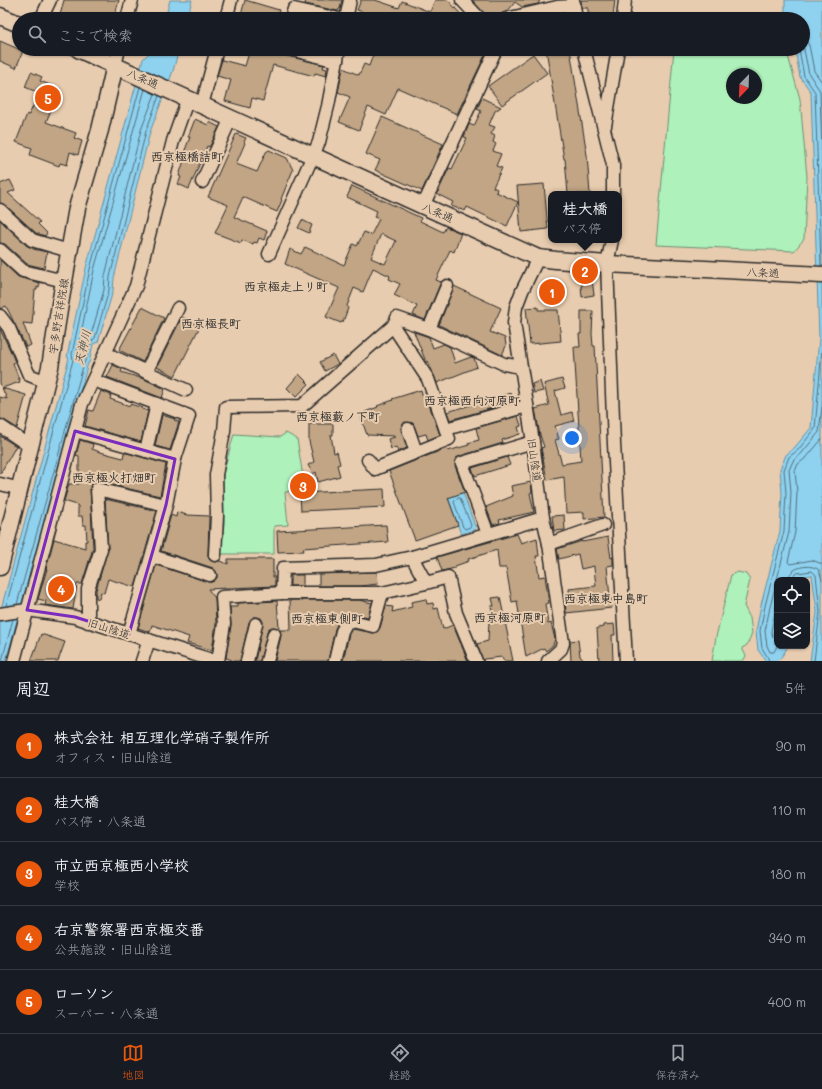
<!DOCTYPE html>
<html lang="ja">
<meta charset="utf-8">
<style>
:root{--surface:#171b24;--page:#20242c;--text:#f1f3f6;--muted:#9ea1a6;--line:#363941;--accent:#ea580c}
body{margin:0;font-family:Mali,"Klee One",sans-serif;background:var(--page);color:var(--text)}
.controls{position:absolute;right:12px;bottom:12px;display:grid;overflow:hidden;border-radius:8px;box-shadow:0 1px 3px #0004}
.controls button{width:36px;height:36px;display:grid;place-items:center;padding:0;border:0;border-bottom:1px solid var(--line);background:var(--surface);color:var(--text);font:20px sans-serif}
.compass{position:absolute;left:726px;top:68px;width:36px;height:36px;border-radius:50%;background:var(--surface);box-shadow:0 1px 3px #0004;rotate:203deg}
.you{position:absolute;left:572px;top:438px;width:14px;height:14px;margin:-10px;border:3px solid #fff;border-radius:50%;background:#1a73e8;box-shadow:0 0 0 6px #1a73e833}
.badge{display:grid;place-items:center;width:26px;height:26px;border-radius:50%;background:var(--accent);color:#fff;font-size:13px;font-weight:700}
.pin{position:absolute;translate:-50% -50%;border:2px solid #fff;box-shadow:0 1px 4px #0006}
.popup{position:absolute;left:548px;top:191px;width:74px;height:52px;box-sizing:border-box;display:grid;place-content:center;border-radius:8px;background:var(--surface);filter:drop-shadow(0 1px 3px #0005);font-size:13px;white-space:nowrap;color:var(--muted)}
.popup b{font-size:15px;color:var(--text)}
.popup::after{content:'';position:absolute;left:50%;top:100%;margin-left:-8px;border:8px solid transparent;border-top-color:var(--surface)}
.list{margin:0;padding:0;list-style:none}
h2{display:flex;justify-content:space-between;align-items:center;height:52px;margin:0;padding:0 16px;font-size:17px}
h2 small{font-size:13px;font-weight:400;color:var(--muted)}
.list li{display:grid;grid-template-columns:26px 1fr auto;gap:12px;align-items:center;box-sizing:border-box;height:64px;padding:0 16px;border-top:1px solid var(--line)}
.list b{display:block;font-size:15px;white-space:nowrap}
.list p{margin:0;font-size:13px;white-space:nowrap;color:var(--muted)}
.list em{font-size:13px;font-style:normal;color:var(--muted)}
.icon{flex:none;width:22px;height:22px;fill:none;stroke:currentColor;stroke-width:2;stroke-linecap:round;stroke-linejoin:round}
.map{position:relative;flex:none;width:822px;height:661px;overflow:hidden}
.search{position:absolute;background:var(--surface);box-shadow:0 1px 3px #0004;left:12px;right:12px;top:12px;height:44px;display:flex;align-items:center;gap:10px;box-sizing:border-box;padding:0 14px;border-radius:22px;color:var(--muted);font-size:15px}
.sheet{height:372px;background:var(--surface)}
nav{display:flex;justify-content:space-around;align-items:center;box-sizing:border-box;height:56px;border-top:1px solid var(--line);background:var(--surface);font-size:11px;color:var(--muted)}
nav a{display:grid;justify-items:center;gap:2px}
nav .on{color:var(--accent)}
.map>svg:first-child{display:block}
.green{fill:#aef1bb;stroke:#6c8e73;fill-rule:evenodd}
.water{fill:#8ed2f0;stroke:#668fa1}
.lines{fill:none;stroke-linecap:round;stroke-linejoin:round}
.shore{stroke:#536e7a;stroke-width:1}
.building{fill:#c1a585;stroke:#2b2b2b;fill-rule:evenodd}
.minor-casing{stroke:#2b2b2b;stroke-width:15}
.major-casing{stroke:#2b2b2b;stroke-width:19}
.minor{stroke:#e8ccaf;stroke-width:12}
.major{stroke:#e8ccaf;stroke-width:16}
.marked{fill:none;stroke:#7b2cbf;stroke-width:3;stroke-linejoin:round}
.labels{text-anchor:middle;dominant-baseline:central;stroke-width:4;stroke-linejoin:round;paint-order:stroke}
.street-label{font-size:11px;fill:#2b2b2b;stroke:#e8ccaf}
.neighbourhood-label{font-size:12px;font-weight:bold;fill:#2b2b2b;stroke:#e8ccaf}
.water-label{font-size:12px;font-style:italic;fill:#3a4449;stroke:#e8ccaf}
</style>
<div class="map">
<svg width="822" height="661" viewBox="0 0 822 661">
<rect width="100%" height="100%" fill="#e8ccaf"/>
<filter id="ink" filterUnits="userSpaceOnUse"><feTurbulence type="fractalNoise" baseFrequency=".025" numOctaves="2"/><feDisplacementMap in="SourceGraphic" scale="8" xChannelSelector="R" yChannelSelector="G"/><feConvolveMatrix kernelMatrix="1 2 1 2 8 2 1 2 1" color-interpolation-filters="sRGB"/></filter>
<g filter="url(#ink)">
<g class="green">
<path d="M 674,49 L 786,49 L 800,99 L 807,177 L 804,239 L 794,251 L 656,245 ZM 732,74 L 756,74 L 756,98 L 732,98 Z"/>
<polygon points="286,433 297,439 305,490 285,492 288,525 274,526 274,554 221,554 224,523 223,474 234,434 280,437"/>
<polygon points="738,572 746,574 750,580 744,606 750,618 752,633 747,645 742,648 746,656 743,661 712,661 716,637 731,575"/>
</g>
<g class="water">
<polygon points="170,0 192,0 187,19 165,19"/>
<path d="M 785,0 L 822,0 L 822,661 L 810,661 L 817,612 L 812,575 L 797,577 L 796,580 L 777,580 L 777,646 L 786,646 L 787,648 C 780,660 780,661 766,661 L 758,650 L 756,631 L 761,605 L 780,531 L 782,493 L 780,469 L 786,455 L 795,447 L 811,428 L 819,338 L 811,92 L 800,77 L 795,49 L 803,49 L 803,19 L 785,19 Z"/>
<polygon points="153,49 179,49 173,71 150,132 114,278 113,291 98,342 93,344 89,363 88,363 6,661 0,661 0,613 69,358 67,357 86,268 143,59"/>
<polygon points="463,492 476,529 461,534 448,498"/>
</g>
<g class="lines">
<g class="shore">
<polyline points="803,37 809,45 814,71 822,82"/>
<polyline points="803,45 809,74 820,91 822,151"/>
<polyline points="799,49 804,76 815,92 821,266"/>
<polyline points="145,89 94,270 77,353 79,358 82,356 85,341 91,335 104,290 105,276 141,130 155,94"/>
<polyline points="822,439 807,457 798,464 795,471 797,492 795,532 788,562 790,564 812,560 822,564"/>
<polygon points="460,498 471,525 470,527 465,529 463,527 454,502 455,500"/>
<path d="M 788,580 C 789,566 811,563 819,570 L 822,580"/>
<polyline points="793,580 794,575 797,573 812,571 816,575 820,612 814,661"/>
<polyline points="777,603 771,631 773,637 777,635"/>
<path d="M 17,604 L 84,363 C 90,355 87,344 95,338 L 109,290 L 110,277 L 146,131 L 159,96"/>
<polyline points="6,606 73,360 72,354 90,269 140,87"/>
<polyline points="777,646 774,652 770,652 767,646 765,631 770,607 789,532 791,492 789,470 793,461 802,453 819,432 822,407"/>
<polyline points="2,661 13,619"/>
<polyline points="769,661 768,658 762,648 760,631 765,606 784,531 786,493 784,470 789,457 798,450 815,429 822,349"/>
</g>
</g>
<g class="building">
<polygon points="64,0 119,0 114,19 59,19"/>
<polygon points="245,0 279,10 277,19 240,19"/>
<polygon points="306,0 342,0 340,9 339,9 338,11 305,4"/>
<polygon points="361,0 375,0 399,8 402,1 430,12 435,0 448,0 465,19 361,19 363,12 357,10"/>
<polygon points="472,0 540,0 538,4 522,7 515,2 508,11 501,14 499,19 493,19 483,12"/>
<polygon points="581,0 615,0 613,16 604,15 603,19 589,19 590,13 588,13 588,8 582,8"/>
<polygon points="0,41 23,51 16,68 0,61"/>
<polygon points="250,49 277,49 276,53 324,65 323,68 327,69 326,76 315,73 314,76 273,65 263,101 252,98 250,108 225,101 231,80 217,76 222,60 245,66"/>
<polygon points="375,49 488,49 457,114 398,88 386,115 368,107 359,130 339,122 350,97 338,92 342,73 343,68 359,75 364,64 369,66"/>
<polygon points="546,49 570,49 587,155 590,194 568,194 565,159 564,159"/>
<polygon points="533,54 547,73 502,105 488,86"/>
<polygon points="31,72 42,77 40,81 60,89 46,122 76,133 74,138 82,141 78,155 70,152 67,165 60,163 59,166 30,155 32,148 16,142 27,114 29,115 39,93 25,87"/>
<polygon points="482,98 501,107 495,111 489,125 495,127 491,134 495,136 493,142 496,144 493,151 501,154 496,166 502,168 493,187 497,189 496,192 518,202 507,226 467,207 465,211 451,206 453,202 437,194 449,168 452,169 467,138 464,137 469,124 474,126 481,111 477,109"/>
<polygon points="382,117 443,144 422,191 375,170 380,160 366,154"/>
<polygon points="195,119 208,125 209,122 219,127 211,144 209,147 207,146 189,189 178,184 181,177 179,176 187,151 185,150 190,137 188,137"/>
<polygon points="236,134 246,138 244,142 245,143 236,164 257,172 266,152 269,150 287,158 293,170 281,199 282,200 277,212 243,197 234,217 267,231 264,240 259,238 257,243 254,242 253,244 242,240 241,243 215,233 228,205 208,197"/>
<polygon points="10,180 15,190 8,193 40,222 38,224 47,233 45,236 36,233 5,205 0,203 0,184"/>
<polygon points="544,184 548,229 521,232 517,186"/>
<path d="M 352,186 L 421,218 L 420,221 L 443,232 L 446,227 L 461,233 L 454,252 L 450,250 L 436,280 L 441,282 L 425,320 L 413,315 L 417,306 L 394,295 L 400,284 L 389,279 L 390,276 L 373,268 L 363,292 L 354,288 L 347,306 L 348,308 L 343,322 L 341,322 L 341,323 L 326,317 L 339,288 L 285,264 L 290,249 L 301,254 L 305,247 L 344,265 L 353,244 L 357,246 L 364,232 L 371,235 L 379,219 L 374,217 L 377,211 L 347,197 ZM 381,234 L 396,241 L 385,264 L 371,258 Z"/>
<polygon points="0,220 27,246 33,248 33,249 47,252 44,268 27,264 5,244 0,243"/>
<polygon points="302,220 312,225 309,233 298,228"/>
<polygon points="0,260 18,277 40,283 39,288 37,287 37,290 35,290 32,324 23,323 31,345 26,347 6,306 0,309"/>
<polygon points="592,279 594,295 582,297 581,286 582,286 582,280"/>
<polygon points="557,285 559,299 558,300 545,302 543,286"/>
<polygon points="454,286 501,308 490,332 505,338 506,346 502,355 439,325"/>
<polygon points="142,307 164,318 143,362 119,350"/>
<polygon points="538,307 538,310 558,310 561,341 530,344 526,308"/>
<polygon points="581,311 593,311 592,334 593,346 595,346 604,517 584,519 584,512 566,513 564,477 547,480 541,448 544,447 540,435 535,409 549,405 544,384 562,379 565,388 555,391 561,415 572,412 574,421 555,426 559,439 555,440 562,464 581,461 574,347 580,347 579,334 581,334"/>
<polygon points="182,317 200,326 175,376 157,367"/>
<polygon points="0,329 11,352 15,362 13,363 20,382 2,388 0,383"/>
<polygon points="414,332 429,337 433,348 444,344 450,347 455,363 471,357 474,358 477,367 437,383 428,361 426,362"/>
<polygon points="333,355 338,364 325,371 320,362"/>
<polygon points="113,365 122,369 121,372 144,379 165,389 162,398 107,377"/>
<polygon points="299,374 309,384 296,397 287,388"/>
<polygon points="540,381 543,391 534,393 532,384"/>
<polygon points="2,388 26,395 17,428 4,420 0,419 0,397 7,399"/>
<polygon points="421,390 423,397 426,396 440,435 428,440 426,434 418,436 413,423 405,422 402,424 401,428 407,448 398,452 396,447 391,449 388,439 395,437 395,436 367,435 361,418 367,416 365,412 378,407 377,406 393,400 392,399"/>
<polygon points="101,391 111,395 110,399 130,406 130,404 143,408 142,409 148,411 141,442 85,426 89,410 93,411"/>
<polygon points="511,393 514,402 450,420 447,412"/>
<polygon points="162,415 175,419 174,420 179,422 170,450 155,446"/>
<polygon points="518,416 521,426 518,427 520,434 502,440 503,443 460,456 456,458 455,466 465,492 448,498 458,525 415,540 389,471 447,448 448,451 469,445 468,443 479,440 476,428"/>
<polygon points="309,424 333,424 333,435 331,435 334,453 337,452 340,464 337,465 340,476 318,482 316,472 313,474 308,465 314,462 309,441"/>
<polygon points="0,436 16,446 0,474"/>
<polygon points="80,440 93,444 92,449 100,452 123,458 124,453 127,453 166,464 160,496 99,482 95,482 90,486 93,548 82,584 77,584 73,609 45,605 46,601 38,599 47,569 46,569 54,539 85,548 85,541 87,541 86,525 83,525 82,516 78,516 78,506 77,506 77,505 64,501 69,484 79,484 79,456 76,455"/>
<polygon points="507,457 510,465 475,476 472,468"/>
<polygon points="531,482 532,492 530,493 534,512 499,520 500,523 493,525 486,507 513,496 511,486"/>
<polygon points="384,489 385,507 301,511 300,493"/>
<polygon points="105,499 157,511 135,587 108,579 104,593 101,592 99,599 96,598 96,590 108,549"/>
<polygon points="177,512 187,515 209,516 208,555 209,559 211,561 215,562 220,561 228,564 228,559 273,559 273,577 275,577 275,586 208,589 215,598 216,624 212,650 187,643 189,637 152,625 150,632 138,628 156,565 208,582 212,582 217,578 217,573 213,568 161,551 171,515 176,517"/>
<polygon points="564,515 565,530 554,531 552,516"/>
<polygon points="386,525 388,542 303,548 304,551 278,552 277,531"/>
<polygon points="517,534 521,543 537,538 539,556 536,556 539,577 545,576 549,603 545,604 548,624 551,623 555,639 553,645 546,651 544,648 526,657 517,601 512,602 506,568 499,568 497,550 468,559 469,561 455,566 455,568 442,571 437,557"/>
<polygon points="608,537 611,558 613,557 613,565 607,566 610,598 611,598 612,608 566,613 565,600 570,600 569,589 596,586 594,568 594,566 581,569 578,554 559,559 557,549 582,541 582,542"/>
<polygon points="377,572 378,584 360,586 319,586 319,574"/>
<rect x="290" y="575" width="13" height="11"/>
<polygon points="500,597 513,661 504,661 502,657 484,659 483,661 477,644 488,641 489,621 494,621 491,606 494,606 492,598"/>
<polygon points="426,599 427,604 433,603 434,609 438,608 443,629 453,625 468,661 343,661 349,634 352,629 375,633 380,628 386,606 393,607 392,612 412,607 411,602"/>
<polygon points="290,600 359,600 372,603 368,617 349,613 345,613 341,616 335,629 328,661 275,661 281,636 280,630 291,630"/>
<polygon points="277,601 279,628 272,627 268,629 260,661 255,661 263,622 261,618 257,617 254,617 249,622 240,661 232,661 232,660 226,658 231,625 230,607 238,607 238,603"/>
<polygon points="614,624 615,635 612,635 613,661 599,661 597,628 604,627 604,625"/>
<polygon points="41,634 65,642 58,661 31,661"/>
<polygon points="578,640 580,656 584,661 571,661 570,641"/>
</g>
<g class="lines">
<defs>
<g id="minor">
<polyline points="462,0 480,19"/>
<polyline points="573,0 576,19"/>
<polyline points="41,19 50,0"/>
<polyline points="127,19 132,0"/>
<polyline points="226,19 231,0"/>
<polyline points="291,19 294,9 339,19"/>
<polyline points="346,19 350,0"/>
<polyline points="506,19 557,7 573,6"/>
<polyline points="623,19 625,0"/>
<polyline points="289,49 337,61"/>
<polyline points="584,49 613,165 613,194"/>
<polyline points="115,65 119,49"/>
<polyline points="202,105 217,49"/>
<polyline points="605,126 618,49"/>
<polyline points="202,182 231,118"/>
<polyline points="423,206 496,49"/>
<polyline points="0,210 32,240 69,251"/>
<polyline points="612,240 607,264 614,444 626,661"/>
<polyline points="0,250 23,271 64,281"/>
<polyline points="269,254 319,142 328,106 339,49"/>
<polyline points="538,258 522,291 516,307 514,323 533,442 543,518 549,544 563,643 561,649 548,661"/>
<polyline points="0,316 9,328 29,375 47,382"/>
<polyline points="429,329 447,286"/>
<polyline points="105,353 186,390"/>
<polyline points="146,372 178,308"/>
<polyline points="93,380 189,416 175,459 166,505 129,634"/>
<polyline points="0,426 31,447"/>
<polyline points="408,429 416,452"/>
<polyline points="446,429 527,406"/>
<polyline points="75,431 175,459"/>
<polyline points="146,451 157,404"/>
<polyline points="368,460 375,469 449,439 428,379 393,326 397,318 429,329 504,364 521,367"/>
<polyline points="0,484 21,489"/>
<polyline points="488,534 462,463 533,442"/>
<polyline points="549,544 603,525"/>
<polyline points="215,555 217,516 216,475 224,431 226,407 302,406 393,326"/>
<polyline points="152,556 210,575"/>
<polyline points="426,583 448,577 456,613 476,661"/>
<polyline points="282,593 283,568 376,565 412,557 543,518"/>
<polyline points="0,614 27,610 75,617 215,661"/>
<polyline points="88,622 88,589 101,549 97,489 166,505"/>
<polyline points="14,661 82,404 136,286 173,141 188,98"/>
<polyline points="142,661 149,640"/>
<polyline points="218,661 224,624 222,597 282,593 382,593 426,583 412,557"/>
<polyline points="247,661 256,624"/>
<polyline points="267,661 274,634"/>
<polyline points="335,661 342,631 348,620 373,626 382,593"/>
</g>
<g id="major">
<polyline points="0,16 19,24"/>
<polyline points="78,49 538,258 556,260 607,264 822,275"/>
<polyline points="0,567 50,367 60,304 77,208 100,130 115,65"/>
</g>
</defs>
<use href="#minor" class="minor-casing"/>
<use href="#major" class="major-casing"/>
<use href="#minor" class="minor"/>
<use href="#major" class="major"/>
</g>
</g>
<path class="marked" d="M 75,431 L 175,459 L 166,505 L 129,634 L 75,617 L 27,610 Z"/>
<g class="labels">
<g class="street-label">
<text transform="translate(143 78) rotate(24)">八条通</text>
<text transform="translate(438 212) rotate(24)">八条通</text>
<text transform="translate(763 272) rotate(3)">八条通</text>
<text transform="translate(58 316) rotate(-81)">宇多野吉祥院線</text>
<text transform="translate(535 460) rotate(82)">旧山陰道</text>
<text transform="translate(109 628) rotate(17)">旧山陰道</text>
</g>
<g class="neighbourhood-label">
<text x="187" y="156">西京極橋詰町</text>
<text x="286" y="286">西京極走上リ町</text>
<text x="211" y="323">西京極長町</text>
<text x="472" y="400">西京極西向河原町</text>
<text x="338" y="416">西京極藪ノ下町</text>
<text x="114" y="477">西京極火打畑町</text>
<text x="606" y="598">西京極東中島町</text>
<text x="510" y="617">西京極河原町</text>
<text x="327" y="618">西京極東側町</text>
</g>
<g class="water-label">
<text transform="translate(82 347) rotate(-76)">天神川</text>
</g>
</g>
</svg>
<div class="controls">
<button><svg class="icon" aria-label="locate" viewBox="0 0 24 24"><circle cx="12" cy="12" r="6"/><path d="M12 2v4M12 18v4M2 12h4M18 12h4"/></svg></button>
<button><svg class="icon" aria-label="layers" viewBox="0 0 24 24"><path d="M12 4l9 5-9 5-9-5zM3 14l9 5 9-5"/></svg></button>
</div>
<svg class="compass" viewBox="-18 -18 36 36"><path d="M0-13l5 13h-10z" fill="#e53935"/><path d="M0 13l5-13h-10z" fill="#9ea1a6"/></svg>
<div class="you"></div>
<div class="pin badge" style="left:552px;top:292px">1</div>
<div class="pin badge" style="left:585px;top:271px">2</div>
<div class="popup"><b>桂大橋</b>バス停</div>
<div class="pin badge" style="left:303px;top:486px">3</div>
<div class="pin badge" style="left:61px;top:589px">4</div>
<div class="pin badge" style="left:48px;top:98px">5</div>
<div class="search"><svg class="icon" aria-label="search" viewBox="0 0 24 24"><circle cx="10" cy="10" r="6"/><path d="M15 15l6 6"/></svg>ここで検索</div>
</div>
<section class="sheet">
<h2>周辺<small>5件</small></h2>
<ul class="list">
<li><span class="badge">1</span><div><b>株式会社 相互理化学硝子製作所</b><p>オフィス · 旧山陰道</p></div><em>90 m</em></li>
<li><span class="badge">2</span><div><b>桂大橋</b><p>バス停 · 八条通</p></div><em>110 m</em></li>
<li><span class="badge">3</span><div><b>市立西京極西小学校</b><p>学校</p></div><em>180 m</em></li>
<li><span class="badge">4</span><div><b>右京警察署西京極交番</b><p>公共施設 · 旧山陰道</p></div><em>340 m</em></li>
<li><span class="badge">5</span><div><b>ローソン</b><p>スーパー · 八条通</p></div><em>400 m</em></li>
</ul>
</section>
<nav>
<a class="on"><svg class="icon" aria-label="map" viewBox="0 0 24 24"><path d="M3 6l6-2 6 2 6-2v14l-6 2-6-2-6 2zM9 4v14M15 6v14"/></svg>地図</a>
<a><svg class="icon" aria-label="directions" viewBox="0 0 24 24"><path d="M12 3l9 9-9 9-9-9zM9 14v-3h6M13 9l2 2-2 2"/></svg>経路</a>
<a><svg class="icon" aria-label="saved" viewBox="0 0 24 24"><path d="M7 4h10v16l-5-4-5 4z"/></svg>保存済み</a>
</nav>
